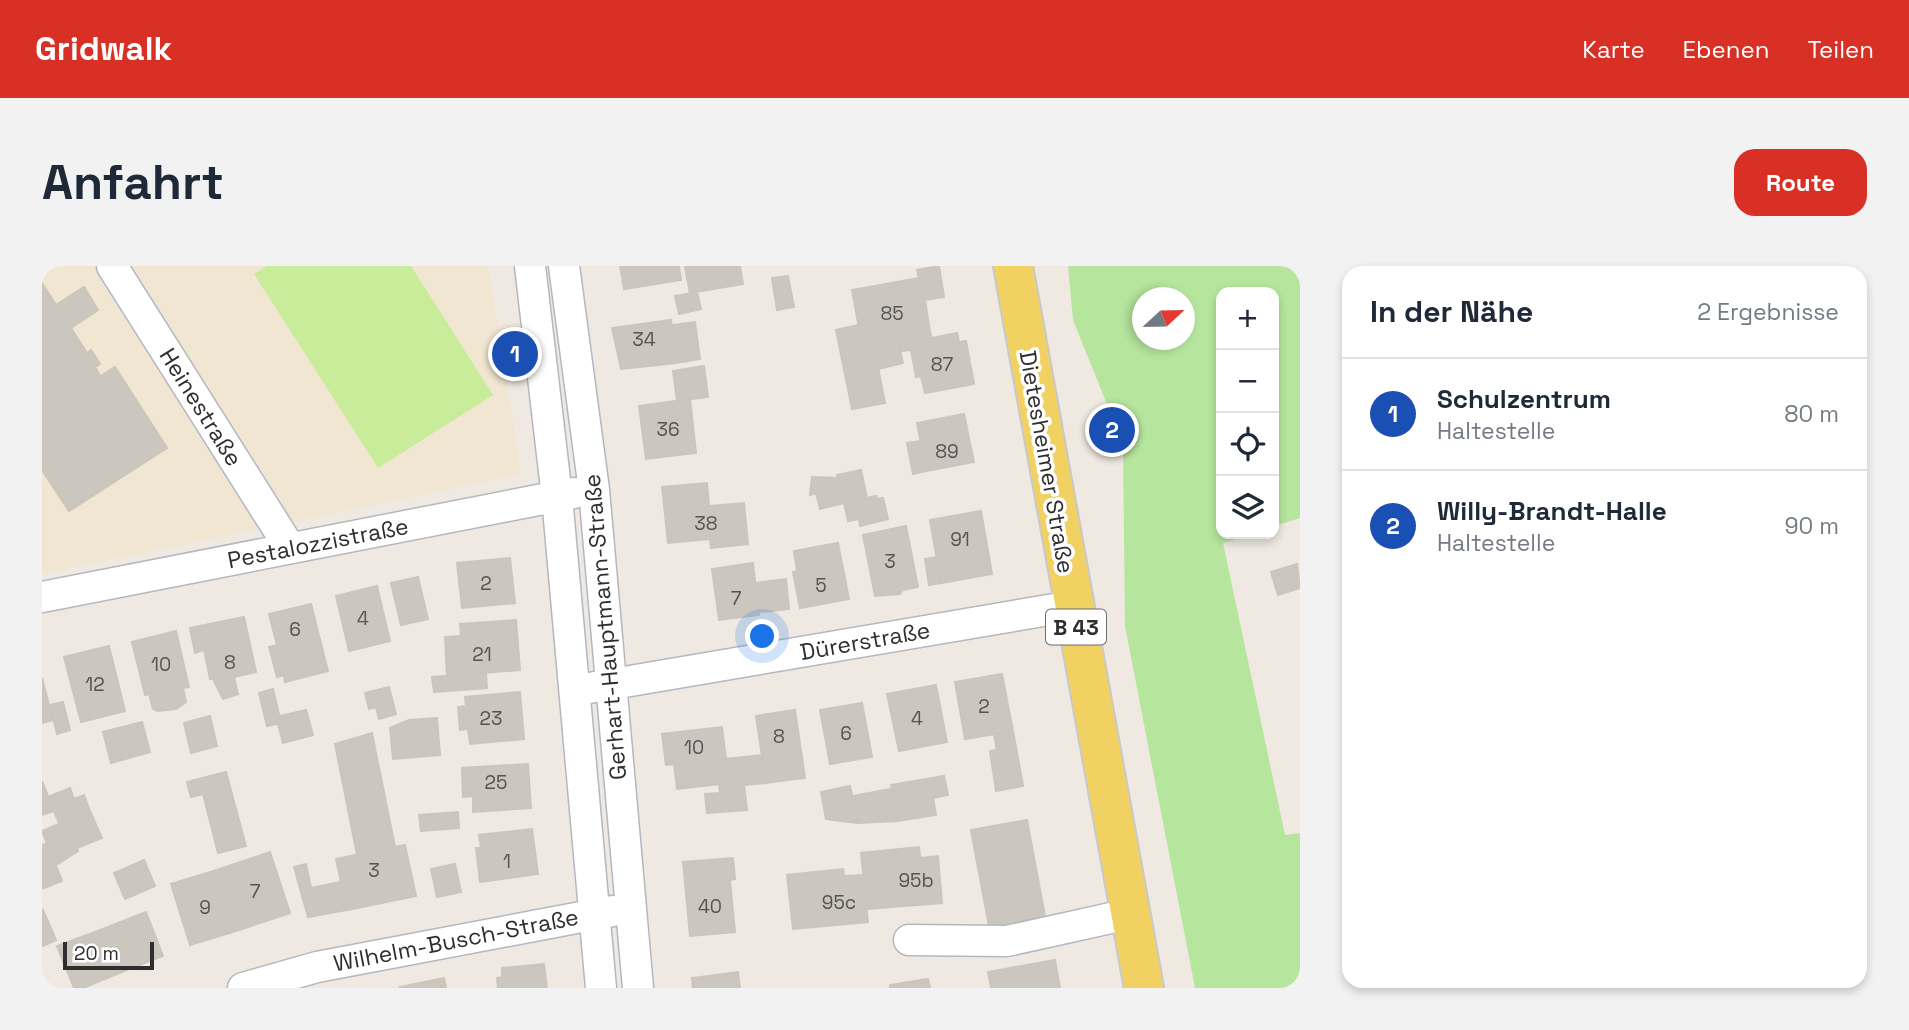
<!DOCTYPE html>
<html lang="de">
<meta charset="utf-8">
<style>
:root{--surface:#fff;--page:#f2f2f3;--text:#1f2937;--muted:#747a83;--line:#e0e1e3;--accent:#d93025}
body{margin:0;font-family:"Space Grotesk",sans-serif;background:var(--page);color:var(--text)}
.controls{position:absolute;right:21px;top:21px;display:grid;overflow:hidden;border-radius:14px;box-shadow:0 4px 10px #0003}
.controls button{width:63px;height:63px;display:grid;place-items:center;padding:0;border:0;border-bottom:2px solid var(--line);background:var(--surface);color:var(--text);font:35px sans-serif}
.compass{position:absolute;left:1090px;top:21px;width:63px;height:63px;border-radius:50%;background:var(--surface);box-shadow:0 4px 10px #0003;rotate:68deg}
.scale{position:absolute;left:21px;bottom:18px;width:91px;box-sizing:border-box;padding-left:7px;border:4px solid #2e2e2e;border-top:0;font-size:19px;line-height:24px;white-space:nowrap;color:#2e2e2e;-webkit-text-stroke:5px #fff;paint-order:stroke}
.you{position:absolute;left:721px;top:371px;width:24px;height:24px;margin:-18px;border:5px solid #fff;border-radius:50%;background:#1a73e8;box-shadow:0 0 0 10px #1a73e833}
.badge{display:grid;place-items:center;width:46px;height:46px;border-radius:50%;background:var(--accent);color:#fff;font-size:23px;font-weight:700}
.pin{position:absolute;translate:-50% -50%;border:4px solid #fff;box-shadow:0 2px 7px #0006}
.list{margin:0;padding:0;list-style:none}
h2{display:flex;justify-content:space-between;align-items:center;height:91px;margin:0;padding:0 28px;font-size:30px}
h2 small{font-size:23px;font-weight:400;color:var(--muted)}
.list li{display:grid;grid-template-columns:46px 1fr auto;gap:21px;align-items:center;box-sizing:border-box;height:112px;padding:0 28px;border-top:2px solid var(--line)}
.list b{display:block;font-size:26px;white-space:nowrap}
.list p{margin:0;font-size:23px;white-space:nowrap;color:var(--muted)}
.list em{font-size:23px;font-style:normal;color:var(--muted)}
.icon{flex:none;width:38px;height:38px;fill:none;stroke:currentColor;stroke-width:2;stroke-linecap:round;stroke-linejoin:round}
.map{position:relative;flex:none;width:1258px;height:722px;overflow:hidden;border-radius:21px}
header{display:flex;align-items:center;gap:42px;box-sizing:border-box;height:98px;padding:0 35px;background:var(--accent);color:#fff}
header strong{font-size:33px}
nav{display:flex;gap:38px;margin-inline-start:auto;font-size:24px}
.intro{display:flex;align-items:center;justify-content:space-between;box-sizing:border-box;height:168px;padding:0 42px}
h1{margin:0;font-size:49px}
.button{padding:18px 32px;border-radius:21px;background:var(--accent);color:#fff;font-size:24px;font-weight:700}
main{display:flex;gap:42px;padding:0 42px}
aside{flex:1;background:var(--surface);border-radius:21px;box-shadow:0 4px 10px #0003}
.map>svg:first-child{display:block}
.education{fill:#f0e6d1}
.green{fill:#b6e59e;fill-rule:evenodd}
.pitch{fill:#c9ec9a}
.building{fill:#cbc7bf;stroke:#cbc5ba;stroke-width:2}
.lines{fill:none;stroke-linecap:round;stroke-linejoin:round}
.minor-casing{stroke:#b4b7c1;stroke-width:33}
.major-casing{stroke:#c9c9c9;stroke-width:42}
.minor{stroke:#fff;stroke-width:30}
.major{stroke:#f2d163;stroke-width:38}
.labels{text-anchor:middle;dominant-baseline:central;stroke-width:7;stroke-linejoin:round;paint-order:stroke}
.number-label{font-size:19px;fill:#555452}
.shield{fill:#fff;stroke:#6d6d6d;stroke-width:2}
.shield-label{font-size:21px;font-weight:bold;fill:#2e2e2e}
.street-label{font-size:23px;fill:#2e2e2e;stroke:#fff}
</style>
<header>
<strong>Gridwalk</strong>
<nav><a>Karte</a><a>Ebenen</a><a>Teilen</a></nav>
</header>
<div class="intro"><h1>Anfahrt</h1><a class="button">Route</a></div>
<main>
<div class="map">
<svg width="1258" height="722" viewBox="0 0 1258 722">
<rect width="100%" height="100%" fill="#efe9e1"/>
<polygon class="education" points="0,0 446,0 479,208 0,308"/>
<path class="green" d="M 1026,0 L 1258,0 L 1258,252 L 1232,260 L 1232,26 L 1179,26 L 1179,268 L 1209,268 L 1181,277 L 1243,569 L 1258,567 L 1258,722 L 1153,722 L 1083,360 L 1081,178 L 1031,54 ZM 1100,32 L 1142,32 L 1142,74 L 1100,74 Z"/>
<polygon class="pitch" points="225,0 369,0 451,129 336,202 212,8"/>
<g class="building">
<polygon points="578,0 637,0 639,14 582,23"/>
<polygon points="698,0 701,18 648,27 643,1"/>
<polygon points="897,0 902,31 883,34 888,66 820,78 810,24 877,12 875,4"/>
<polygon points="746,10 752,41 735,44 730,12"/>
<polygon points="0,17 14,39 42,21 56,44 29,62 45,87 49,84 58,98 53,101 58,110 22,133 0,99"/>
<polygon points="655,26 659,43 637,48 633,30"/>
<polygon points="629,54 634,97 579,103 570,62"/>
<polygon points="653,56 658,93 634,97 630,59"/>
<polygon points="816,59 820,78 831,76 843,137 810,143 794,64"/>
<polygon points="888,66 890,72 915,67 917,76 924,75 932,118 883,127 879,110 874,111 869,84 858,85 855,72"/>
<polygon points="855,72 861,97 836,103 831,76"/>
<polygon points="0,99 22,133 0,148"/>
<polygon points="662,100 666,131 635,135 631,105"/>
<polygon points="73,101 125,182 27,245 0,204 0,148"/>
<polygon points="648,133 654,187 604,193 597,140"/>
<polygon points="922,148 932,196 884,205 875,157"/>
<polygon points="879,175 884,205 871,208 865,177"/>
<polygon points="819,204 825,232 802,237 795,209"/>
<polygon points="770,211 796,212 802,237 778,243 774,227 768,229"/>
<polygon points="665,217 667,240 702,237 706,278 669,282 668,273 626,277 620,221"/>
<polygon points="834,230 835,233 841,232 846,253 818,260 817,253 806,255 802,237"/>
<polygon points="939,245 950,308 899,317 888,254"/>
<polygon points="864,260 876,321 861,324 858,328 833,330 821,269"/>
<polygon points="796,277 807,333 758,342 751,306 755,305 752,285"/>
<polygon points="895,291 899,317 887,319 883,293"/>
<polygon points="468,292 473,337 420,342 415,297"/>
<polygon points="711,297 717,349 677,354 670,303"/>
<polygon points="1255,298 1258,322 1236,329 1229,306"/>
<polygon points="376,311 386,353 359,359 349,317"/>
<polygon points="744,313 747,343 731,345 728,315"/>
<polygon points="728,315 731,345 717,346 713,317"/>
<polygon points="335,320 348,375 307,385 294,330"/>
<polygon points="269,338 286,405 243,416 242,409 235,411 227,381 235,379 227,348"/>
<polygon points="202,351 214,406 192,411 196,428 181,433 171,413 168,413 162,384 153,387 148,362"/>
<polygon points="474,354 478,404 405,410 403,371 419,370 418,358"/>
<polygon points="134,365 147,421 141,422 144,436 134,443 116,445 111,443 107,428 103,429 90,376"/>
<polygon points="67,380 83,445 39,456 22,391"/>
<polygon points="444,407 445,422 392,426 390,411"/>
<polygon points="960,408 971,465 923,473 913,416"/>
<polygon points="0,412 11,454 0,457"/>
<polygon points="894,419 905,476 857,485 845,428"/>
<polygon points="347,421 354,448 337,453 334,441 327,443 323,427"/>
<polygon points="231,423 239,457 225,460 217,427"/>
<polygon points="478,426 482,473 428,478 426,463 418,464 416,441 424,440 423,431"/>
<polygon points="21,436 28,464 15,468 8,439"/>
<polygon points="820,437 830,491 788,498 778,444"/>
<polygon points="264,444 271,469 241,477 236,458 239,457 238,450"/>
<polygon points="753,444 763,512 724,517 714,450"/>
<polygon points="168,450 175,480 149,487 142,457"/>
<polygon points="395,452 398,489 351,493 348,462 367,454"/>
<polygon points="100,456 108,486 69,497 61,466"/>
<polygon points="680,461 687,517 635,523 632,498 624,499 620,468"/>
<polygon points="971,465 974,481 955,485 952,468"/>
<polygon points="330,467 353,581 315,589 293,478"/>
<polygon points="974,481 981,520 954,525 948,485"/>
<polygon points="720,489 724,517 702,519 705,544 665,547 663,528 678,527 677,518 687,517 684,493"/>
<polygon points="486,498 489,542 431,546 431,530 421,531 420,502"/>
<polygon points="184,506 204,580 176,587 161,528 149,531 145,516"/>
<polygon points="902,510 906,529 891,532 894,549 855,555 849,519"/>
<polygon points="0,515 12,545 0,549"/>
<polygon points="808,520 816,557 784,553 779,526"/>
<polygon points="28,522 32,533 42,529 48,545 17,557 6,531"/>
<polygon points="849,523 855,555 816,557 811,530"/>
<polygon points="48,545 60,572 35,582 36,585 14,599 0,565"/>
<polygon points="416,546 417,562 379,565 377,549"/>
<polygon points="985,554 1005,661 949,671 929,564"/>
<polygon points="490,563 496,608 438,616 434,582 439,582 437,569"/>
<polygon points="5,577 20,615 0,623 0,579"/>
<polygon points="363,579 374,630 305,644 294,593"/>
<polygon points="877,581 878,592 896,590 900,637 825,643 819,587"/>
<polygon points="228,586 248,647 197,664 178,603"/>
<polygon points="691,592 693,613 688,614 693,666 648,670 641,596"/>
<polygon points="102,594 113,620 83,633 72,607"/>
<polygon points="264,598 269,622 299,616 305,644 266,651 252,601"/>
<polygon points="413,598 419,626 395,631 389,603"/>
<polygon points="178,603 197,664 148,679 129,618"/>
<polygon points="801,603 802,610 821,609 826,656 751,663 745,609"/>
<polygon points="1,644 14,674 1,680 0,645"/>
<polygon points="104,646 121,690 75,708 58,664"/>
<polygon points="58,664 75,708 41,722 32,722 15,680"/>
<polygon points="1013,694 1018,722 949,722 946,706"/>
<polygon points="502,698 505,722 456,722 455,712 460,711 460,702"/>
<polygon points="696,706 698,722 651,722 650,712"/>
<polygon points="402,712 404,722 359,722 358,721"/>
<polygon points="886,713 888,722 848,722 848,719"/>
</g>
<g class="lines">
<defs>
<g id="minor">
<polyline points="70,0 248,282"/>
<polyline points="488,0 515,231 559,722"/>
<polyline points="522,0 552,224 596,722"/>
<polyline points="0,331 532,227"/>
<polyline points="547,422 1030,340"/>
<polyline points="867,674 965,675 1087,648"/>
<polyline points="201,722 275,701 571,645"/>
</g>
<polyline id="major" points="971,0 1102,722"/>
</defs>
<use href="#minor" class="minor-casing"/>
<use href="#major" class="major-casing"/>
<use href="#minor" class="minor"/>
<use href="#major" class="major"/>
</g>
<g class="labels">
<g class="number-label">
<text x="850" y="47">85</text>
<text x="602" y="73">34</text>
<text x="900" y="98">87</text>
<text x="626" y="163">36</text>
<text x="905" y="185">89</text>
<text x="664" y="257">38</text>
<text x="918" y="273">91</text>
<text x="848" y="295">3</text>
<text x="444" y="317">2</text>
<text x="779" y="319">5</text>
<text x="694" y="332">7</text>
<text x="321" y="352">4</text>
<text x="253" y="363">6</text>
<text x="440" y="388">21</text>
<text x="188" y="396">8</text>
<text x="119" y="398">10</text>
<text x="53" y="418">12</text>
<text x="942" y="440">2</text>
<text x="449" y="452">23</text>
<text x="875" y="452">4</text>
<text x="804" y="467">6</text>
<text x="737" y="470">8</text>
<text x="652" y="481">10</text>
<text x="454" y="516">25</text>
<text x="465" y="595">1</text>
<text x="332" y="604">3</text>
<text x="874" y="614">95b</text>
<text x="213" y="625">7</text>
<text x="797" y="636">95c</text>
<text x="668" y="640">40</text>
<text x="163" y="641">9</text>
</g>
<rect class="shield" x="1004" y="343.5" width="60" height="35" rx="5"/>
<g class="shield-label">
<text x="1034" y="361">B 43</text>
</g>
<g class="street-label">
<text transform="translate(159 141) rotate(58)">Heinestraße</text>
<text transform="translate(1005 196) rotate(80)">Dietesheimer Straße</text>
<text transform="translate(276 277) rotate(-11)">Pestalozzistraße</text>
<text transform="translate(563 361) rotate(-95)">Gerhart-Hauptmann-Straße</text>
<text transform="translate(823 375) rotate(-10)">Dürerstraße</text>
<text transform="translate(414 674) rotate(-11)">Wilhelm-Busch-Straße</text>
</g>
</g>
</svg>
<div class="controls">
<button>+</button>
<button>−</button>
<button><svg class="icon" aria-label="locate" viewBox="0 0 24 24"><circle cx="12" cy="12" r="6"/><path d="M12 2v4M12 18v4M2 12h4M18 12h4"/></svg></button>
<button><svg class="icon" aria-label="layers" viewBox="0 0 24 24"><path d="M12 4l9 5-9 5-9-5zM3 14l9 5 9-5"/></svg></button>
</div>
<svg class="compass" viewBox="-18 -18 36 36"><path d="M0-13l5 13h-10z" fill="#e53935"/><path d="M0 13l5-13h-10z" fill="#747a83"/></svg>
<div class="scale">20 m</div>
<div class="you"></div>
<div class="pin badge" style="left:473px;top:88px;background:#1a4fb4">1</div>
<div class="pin badge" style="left:1070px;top:164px;background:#1a4fb4">2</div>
</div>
<aside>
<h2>In der Nähe<small>2 Ergebnisse</small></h2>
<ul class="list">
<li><span class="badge" style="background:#1a4fb4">1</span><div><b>Schulzentrum</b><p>Haltestelle</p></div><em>80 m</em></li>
<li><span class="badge" style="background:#1a4fb4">2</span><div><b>Willy-Brandt-Halle</b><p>Haltestelle</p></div><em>90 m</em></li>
</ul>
</aside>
</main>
